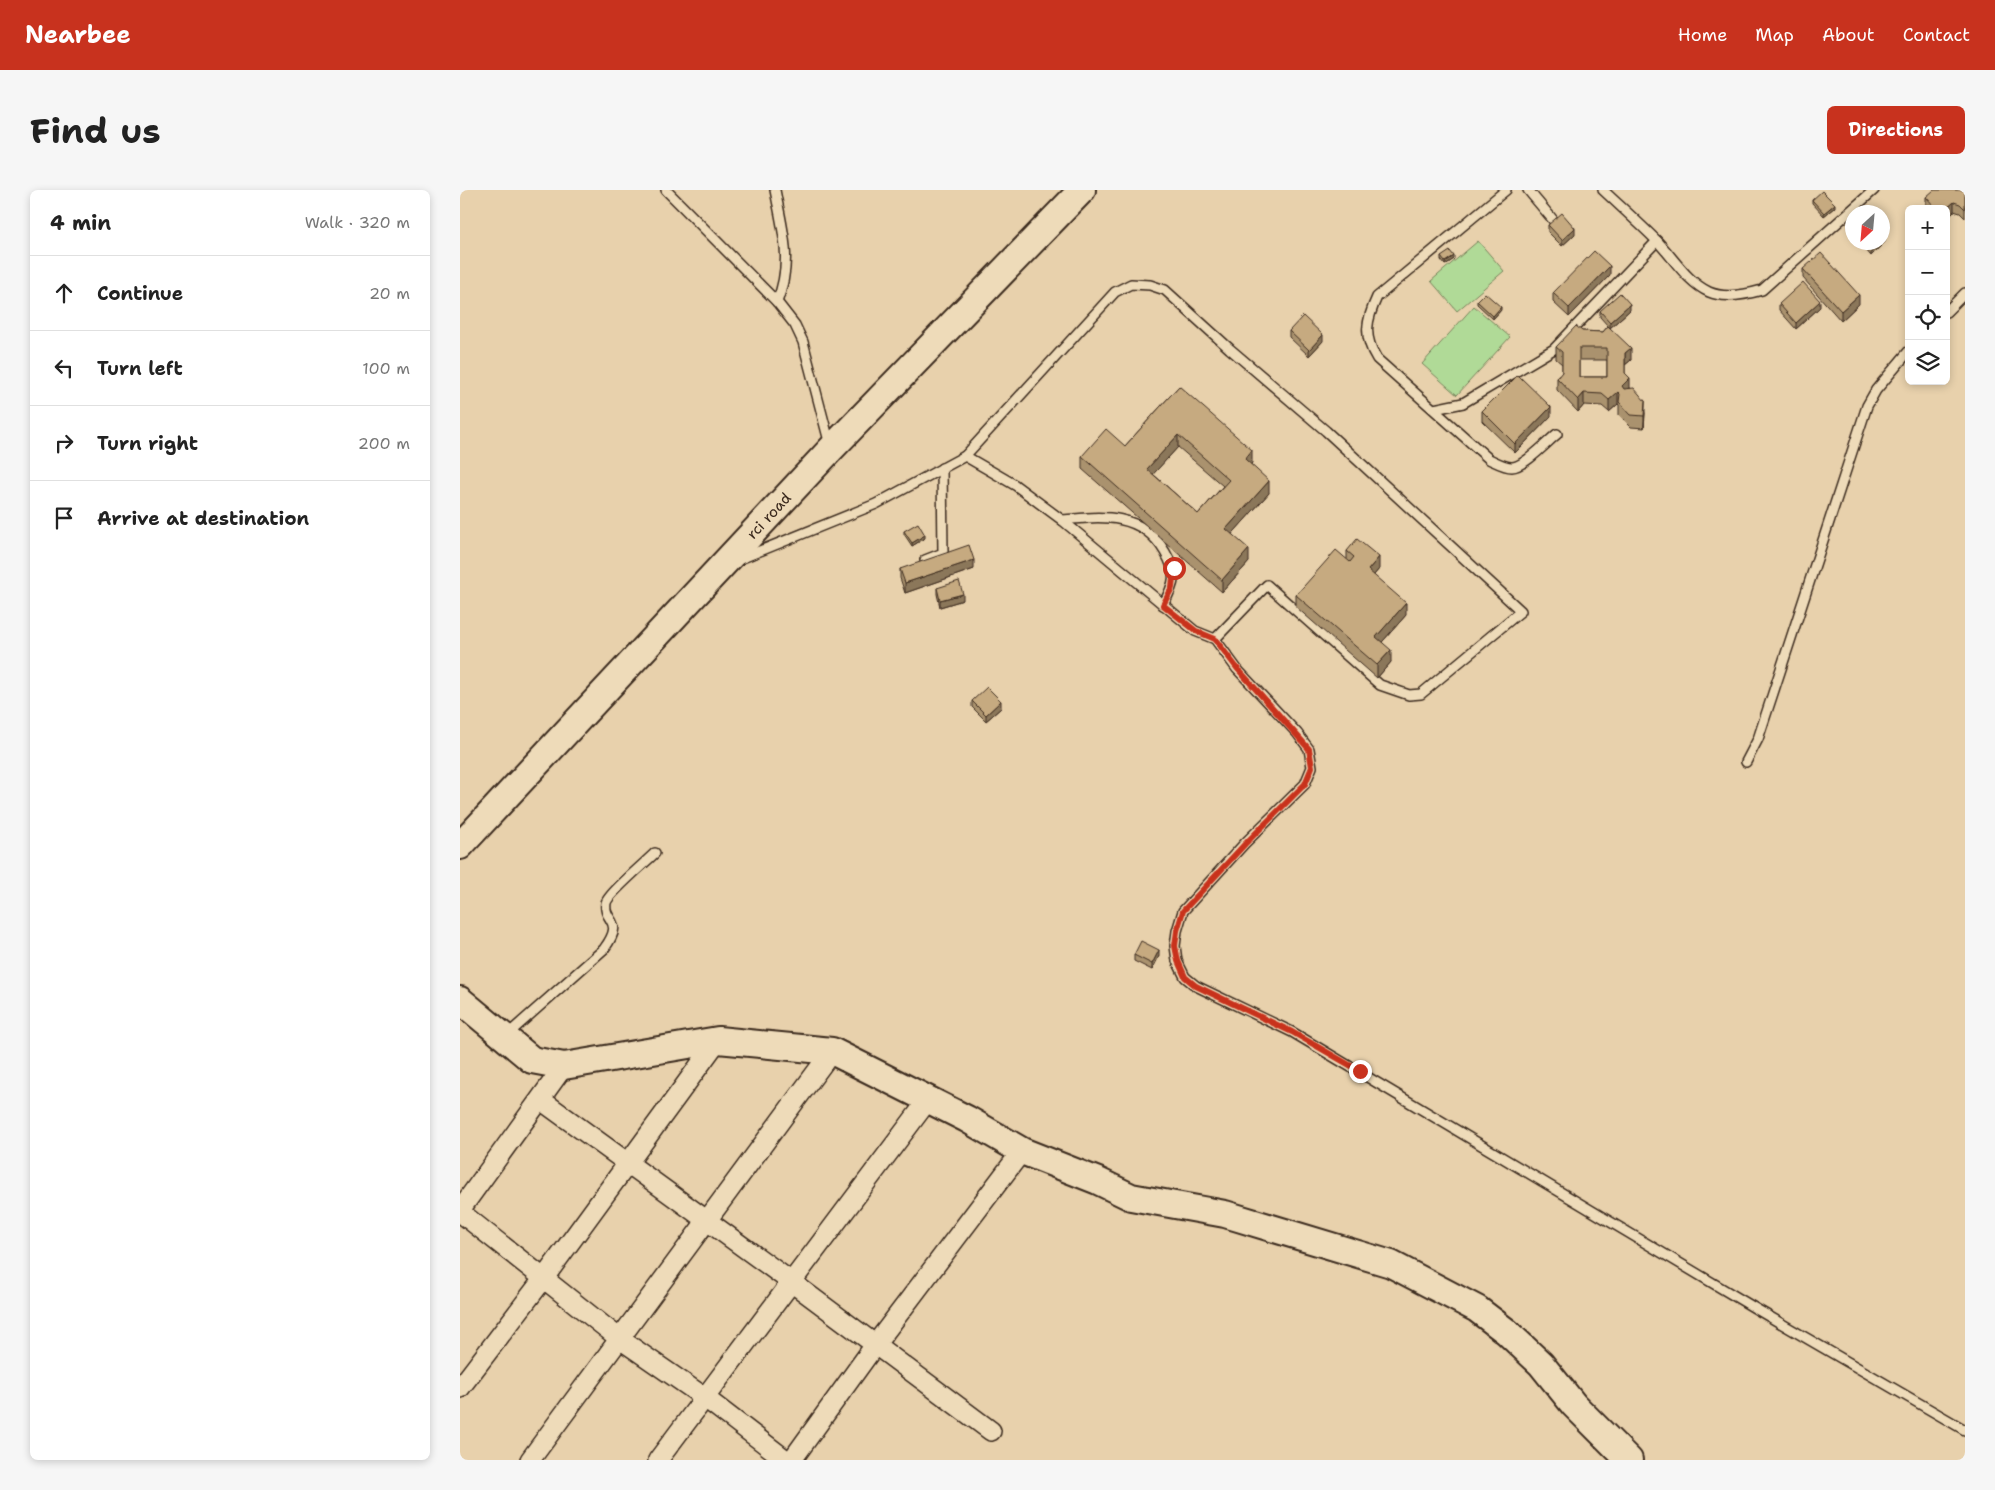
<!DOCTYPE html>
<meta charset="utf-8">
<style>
:root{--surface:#fff;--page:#f6f6f6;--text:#222;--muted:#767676;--line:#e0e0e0;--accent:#c8321e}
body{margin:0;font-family:"Shantell Sans",sans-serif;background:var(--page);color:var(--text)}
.controls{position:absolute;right:15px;top:15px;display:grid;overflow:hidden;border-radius:8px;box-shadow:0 2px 8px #0003}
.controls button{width:45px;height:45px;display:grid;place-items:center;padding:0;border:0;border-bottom:1px solid var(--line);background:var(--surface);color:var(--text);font:25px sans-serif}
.compass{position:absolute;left:1385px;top:15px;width:45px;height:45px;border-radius:50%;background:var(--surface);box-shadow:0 2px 8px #0003;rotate:206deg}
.stop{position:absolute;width:15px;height:15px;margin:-11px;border:4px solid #c8321e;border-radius:50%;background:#fff}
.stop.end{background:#c8321e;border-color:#fff;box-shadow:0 1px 5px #0008}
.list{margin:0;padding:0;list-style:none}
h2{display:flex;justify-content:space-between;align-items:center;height:65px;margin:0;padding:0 20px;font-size:21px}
h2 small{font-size:16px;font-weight:400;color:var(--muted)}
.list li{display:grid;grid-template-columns:32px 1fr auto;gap:15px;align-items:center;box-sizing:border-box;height:75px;padding:0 20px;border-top:1px solid var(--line)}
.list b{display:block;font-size:19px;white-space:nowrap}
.list em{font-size:16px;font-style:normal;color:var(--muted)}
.icon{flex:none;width:28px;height:28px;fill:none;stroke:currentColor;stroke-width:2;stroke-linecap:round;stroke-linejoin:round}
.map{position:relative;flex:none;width:1505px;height:1270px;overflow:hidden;border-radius:8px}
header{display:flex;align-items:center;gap:30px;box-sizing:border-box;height:70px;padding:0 25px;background:var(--accent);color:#fff}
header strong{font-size:24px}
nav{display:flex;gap:28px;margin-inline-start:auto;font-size:18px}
.intro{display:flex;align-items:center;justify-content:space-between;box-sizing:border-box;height:120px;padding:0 30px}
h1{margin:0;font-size:35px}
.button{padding:12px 22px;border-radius:8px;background:var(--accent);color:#fff;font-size:18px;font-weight:700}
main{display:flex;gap:30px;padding:0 30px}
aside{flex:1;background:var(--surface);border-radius:8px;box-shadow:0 2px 8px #0003}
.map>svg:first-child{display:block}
.green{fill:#b0da97;stroke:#76825a}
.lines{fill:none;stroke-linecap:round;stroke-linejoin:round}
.lane-casing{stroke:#3b2a1e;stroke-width:12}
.street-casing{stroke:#3b2a1e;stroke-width:22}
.secondary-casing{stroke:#3b2a1e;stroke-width:30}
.lane{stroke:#eedbb9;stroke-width:9}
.street{stroke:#eedbb9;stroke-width:19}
.secondary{stroke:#eedbb9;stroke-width:26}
.wall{fill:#aa926e;stroke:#3b2a1e;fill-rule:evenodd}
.shaded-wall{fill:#8b775a;stroke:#3b2a1e}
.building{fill:#c6aa80;stroke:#3b2a1e;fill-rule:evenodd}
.route{stroke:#c8321e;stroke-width:6}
.labels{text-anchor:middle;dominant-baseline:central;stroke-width:5;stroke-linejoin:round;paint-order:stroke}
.street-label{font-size:15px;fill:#3b2a1e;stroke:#eedbb9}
</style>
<header>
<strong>Nearbee</strong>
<nav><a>Home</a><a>Map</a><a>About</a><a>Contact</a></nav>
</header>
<div class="intro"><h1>Find us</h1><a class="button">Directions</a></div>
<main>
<aside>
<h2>4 min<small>Walk · 320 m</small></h2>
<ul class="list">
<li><svg class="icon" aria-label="ahead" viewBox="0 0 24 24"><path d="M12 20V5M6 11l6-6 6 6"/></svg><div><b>Continue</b></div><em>20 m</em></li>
<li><svg class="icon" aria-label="left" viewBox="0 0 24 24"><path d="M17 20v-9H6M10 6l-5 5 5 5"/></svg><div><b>Turn left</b></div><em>100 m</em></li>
<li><svg class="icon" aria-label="right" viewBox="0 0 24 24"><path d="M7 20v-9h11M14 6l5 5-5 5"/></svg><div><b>Turn right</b></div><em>200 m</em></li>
<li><svg class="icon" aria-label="arrive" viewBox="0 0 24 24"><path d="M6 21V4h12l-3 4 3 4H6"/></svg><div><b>Arrive at destination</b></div></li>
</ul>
</aside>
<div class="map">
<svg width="1505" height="1270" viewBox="0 0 1505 1270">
<rect width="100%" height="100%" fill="#e8d1ac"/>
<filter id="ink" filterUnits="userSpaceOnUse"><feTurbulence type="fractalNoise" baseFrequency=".02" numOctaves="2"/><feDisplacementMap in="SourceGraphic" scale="10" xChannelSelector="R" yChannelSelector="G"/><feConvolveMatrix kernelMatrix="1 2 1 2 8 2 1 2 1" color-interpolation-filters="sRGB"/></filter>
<g filter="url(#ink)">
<g class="green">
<polygon points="1018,51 1044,81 997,121 971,91"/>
<polygon points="1014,116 1050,147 997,205 962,174"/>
</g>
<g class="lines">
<defs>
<g id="lane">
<polyline points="206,0 317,112 335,135 343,152 370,255"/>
<path d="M 315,0 C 323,42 333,71 317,112"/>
<path d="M 1046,0 L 917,107 C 906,131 903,146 917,169 L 1029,269 C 1036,272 1044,277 1052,277 C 1064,277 1087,252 1097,244"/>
<polyline points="1068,0 1094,31"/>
<path d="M 1143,0 C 1161,17 1179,33 1196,50 C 1213,67 1227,92 1249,102 C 1265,109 1285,105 1302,100 L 1414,0"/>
<polyline points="1486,122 1505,103"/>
<polyline points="974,219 1003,213 1094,159 1197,51"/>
<polyline points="505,266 655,102 671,94 690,95 705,100 770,159 866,241 1061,421 961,504 949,505 920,495 807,395 755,449"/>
<path d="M 602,330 C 643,326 682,322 705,362 C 718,384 715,393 703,415"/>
<polyline points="280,369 416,314 505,266 555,295 602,330 735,441 755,449 777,479 837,543 849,559 852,577 845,594 785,653 723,721 717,741 715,756 717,771 725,787 736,796 832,842 1298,1120 1505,1240"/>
<polyline points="465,370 483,363 482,278"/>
<polyline points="1286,572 1298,549 1407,216 1416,200 1449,161"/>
<path d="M 47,845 L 144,759 C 166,729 143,733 146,713 C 148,704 186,672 195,663"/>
</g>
<g id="street">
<polyline points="81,910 330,1091 531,1241"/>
<polyline points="0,1020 104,876"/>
<polyline points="0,1022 160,1149 244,1207 326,1270"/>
<polyline points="0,1198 84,1088 258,850"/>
<polyline points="70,1270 372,861"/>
<polyline points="198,1270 468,910"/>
<polyline points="332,1270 415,1155 562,961"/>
</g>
<g id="secondary">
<polyline points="0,656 371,259 622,0"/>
<polyline points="0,810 72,870 104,876 258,850 372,861 507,929 562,961 638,991 671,1007 765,1024 931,1074 1017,1119 1047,1142 1081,1174 1114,1215 1169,1270"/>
</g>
</defs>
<use href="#lane" class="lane-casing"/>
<use href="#street" class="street-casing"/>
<use href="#secondary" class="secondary-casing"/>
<use href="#lane" class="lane"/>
<use href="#street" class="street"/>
<use href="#secondary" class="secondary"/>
</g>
<g class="wall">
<polygon points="1505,0 1505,28 1500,23 1494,21 1486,29 1486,19 1469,19 1466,16 1466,7"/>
<polygon points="1352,10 1375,17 1364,26 1352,13"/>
<polygon points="1088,35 1115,44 1102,56 1088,42"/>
<polygon points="1399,52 1425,52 1411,66"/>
<polygon points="981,67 994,69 985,75 981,70"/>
<polygon points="1343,79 1399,114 1381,131 1343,88"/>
<polygon points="1150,85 1109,127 1093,112 1093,103"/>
<polygon points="1017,111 1041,120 1033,129 1017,114"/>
<polygon points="1319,114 1360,117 1336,139 1319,120"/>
<path d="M 1170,120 L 1150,138 L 1171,170 L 1165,175 L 1165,183 L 1170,198 L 1185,223 L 1184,238 L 1171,237 L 1159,225 L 1159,215 L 1158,214 L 1149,222 L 1142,216 L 1124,215 L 1118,222 L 1097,200 L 1097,188 L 1102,183 L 1102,174 L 1096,169 L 1096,157 L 1122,141 L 1143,142 L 1148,136 L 1140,127 L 1140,121 ZM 1119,170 L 1147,170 L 1147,187 L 1119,187 Z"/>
<polygon points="829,141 863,151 849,166 829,147"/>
<path d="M 719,196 L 792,273 L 791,274 L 809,303 L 772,344 L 789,372 L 762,402 L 622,279 L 622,266 L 665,256 ZM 718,257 L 763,296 L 738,324 L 693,284 Z"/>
<polygon points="1022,221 1091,226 1055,263 1022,231"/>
<polygon points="444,341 465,348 452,356 444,344"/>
<polygon points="887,361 919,379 914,385 946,425 922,452 931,472 917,488 836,417 836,405 887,369"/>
<polygon points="440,379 514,379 445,403 440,388"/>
<polygon points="477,398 503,410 480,417 477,404"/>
<polygon points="512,511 541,518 526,531 512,517"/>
<polygon points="674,765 699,766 692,780 674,771"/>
</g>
<g class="shaded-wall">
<polygon points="1494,12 1494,21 1486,29 1486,19"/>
<polygon points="1375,14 1375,17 1364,26 1364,23"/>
<polygon points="1115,38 1115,44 1102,56 1102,50"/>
<polygon points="1425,46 1425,52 1411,66 1411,60 1419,52 1422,52 1422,49"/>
<polygon points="994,66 994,69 985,75 985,72"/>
<polygon points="1150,76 1150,85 1109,127 1109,118"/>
<polygon points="1399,105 1399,114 1381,131 1381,121"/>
<polygon points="1360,111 1360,117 1336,139 1336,133"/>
<polygon points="1170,114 1170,120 1150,138 1150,132"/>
<polygon points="1041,117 1041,120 1033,129 1033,126"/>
<polygon points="863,145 863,151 849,166 849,160"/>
<polygon points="1171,158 1171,170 1165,175 1165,163"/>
<polygon points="1170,188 1170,200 1162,208 1162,196"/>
<polygon points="1158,202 1158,214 1149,222 1149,210"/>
<polygon points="1124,203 1124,215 1118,222 1118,210"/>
<polygon points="1185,211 1185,223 1184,238 1184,226"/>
<polygon points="1091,217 1091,226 1055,263 1055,254"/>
<polygon points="718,245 718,257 687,291 687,279"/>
<polygon points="792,260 792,273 785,281 785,269"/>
<polygon points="809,291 809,303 766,351 766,339"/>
<polygon points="465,345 465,348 452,356 452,353"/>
<polygon points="789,359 789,372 762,402 762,390"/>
<polygon points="919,367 919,379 908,392 908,380"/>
<polygon points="514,370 514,379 445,403 445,393"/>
<polygon points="503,404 503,410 480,417 480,410"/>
<polygon points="946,413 946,425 916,459 916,447"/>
<polygon points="931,460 931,472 917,488 917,475"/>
<polygon points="541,511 541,518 526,531 526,525"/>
<polygon points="699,760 699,766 692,780 692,774"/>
</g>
<g class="building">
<polygon points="1474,0 1505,0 1505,19 1500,14 1494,12 1486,19 1477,19 1466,7"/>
<polygon points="1362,1 1375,14 1364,23 1352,10"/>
<polygon points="1102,23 1115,38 1102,50 1088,35"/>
<polygon points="1404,52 1419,52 1411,60"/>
<polygon points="990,61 994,66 985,72 981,67"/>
<polygon points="1134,61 1150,76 1109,118 1093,103"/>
<polygon points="1361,63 1399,105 1381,121 1343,79"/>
<polygon points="1343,92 1360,111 1336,133 1319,114"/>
<polygon points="1025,103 1041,117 1033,126 1017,111"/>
<polygon points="1160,103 1170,114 1150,132 1140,121"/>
<polygon points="843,126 863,145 849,160 829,141"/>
<path d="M 1116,136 L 1122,141 L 1143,142 L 1148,136 L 1171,158 L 1165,163 L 1165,183 L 1170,188 L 1162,196 L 1164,199 L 1174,198 L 1185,211 L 1184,226 L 1171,225 L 1159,212 L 1160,204 L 1158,202 L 1149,210 L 1142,204 L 1124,203 L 1118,210 L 1097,188 L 1102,182 L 1102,162 L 1096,157 ZM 1119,158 L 1147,158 L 1147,187 L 1119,187 Z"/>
<polygon points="1058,185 1091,217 1055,254 1022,221"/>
<path d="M 719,196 L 792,260 L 785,269 L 809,291 L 766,339 L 789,359 L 762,390 L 622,266 L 646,239 L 665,256 ZM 718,245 L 769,290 L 738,324 L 687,279 Z"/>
<polygon points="458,333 465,345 452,353 444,341"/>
<polygon points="897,349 919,367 908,380 946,413 916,447 931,460 917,475 836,405 876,360 890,372 894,367 887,361"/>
<polygon points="509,355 514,370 445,393 440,379"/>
<polygon points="499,391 503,404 480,410 477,398"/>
<polygon points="527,497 541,511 526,525 512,511"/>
<polygon points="681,751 699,760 692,774 674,765"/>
</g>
</g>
<g class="lines" filter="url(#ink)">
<polyline class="route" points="714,378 712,398 703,415 736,441 755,449 777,478 849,559 852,577 845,594 785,654 723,721 717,741 715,756 718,771 725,787 736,796 832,842 900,881"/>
</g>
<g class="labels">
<g class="street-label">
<text transform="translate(309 326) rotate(-47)">rci road</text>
</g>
</g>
</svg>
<div class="controls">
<button>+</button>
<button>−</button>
<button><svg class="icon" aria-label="locate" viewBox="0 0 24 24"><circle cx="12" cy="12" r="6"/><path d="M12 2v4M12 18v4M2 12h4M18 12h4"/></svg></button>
<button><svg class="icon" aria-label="layers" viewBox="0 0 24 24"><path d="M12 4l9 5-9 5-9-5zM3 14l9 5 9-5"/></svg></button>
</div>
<svg class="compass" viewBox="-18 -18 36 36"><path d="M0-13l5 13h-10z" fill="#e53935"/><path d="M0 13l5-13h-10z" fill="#767676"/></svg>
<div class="stop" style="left:714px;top:378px"></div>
<div class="stop end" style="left:900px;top:881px"></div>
</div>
</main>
